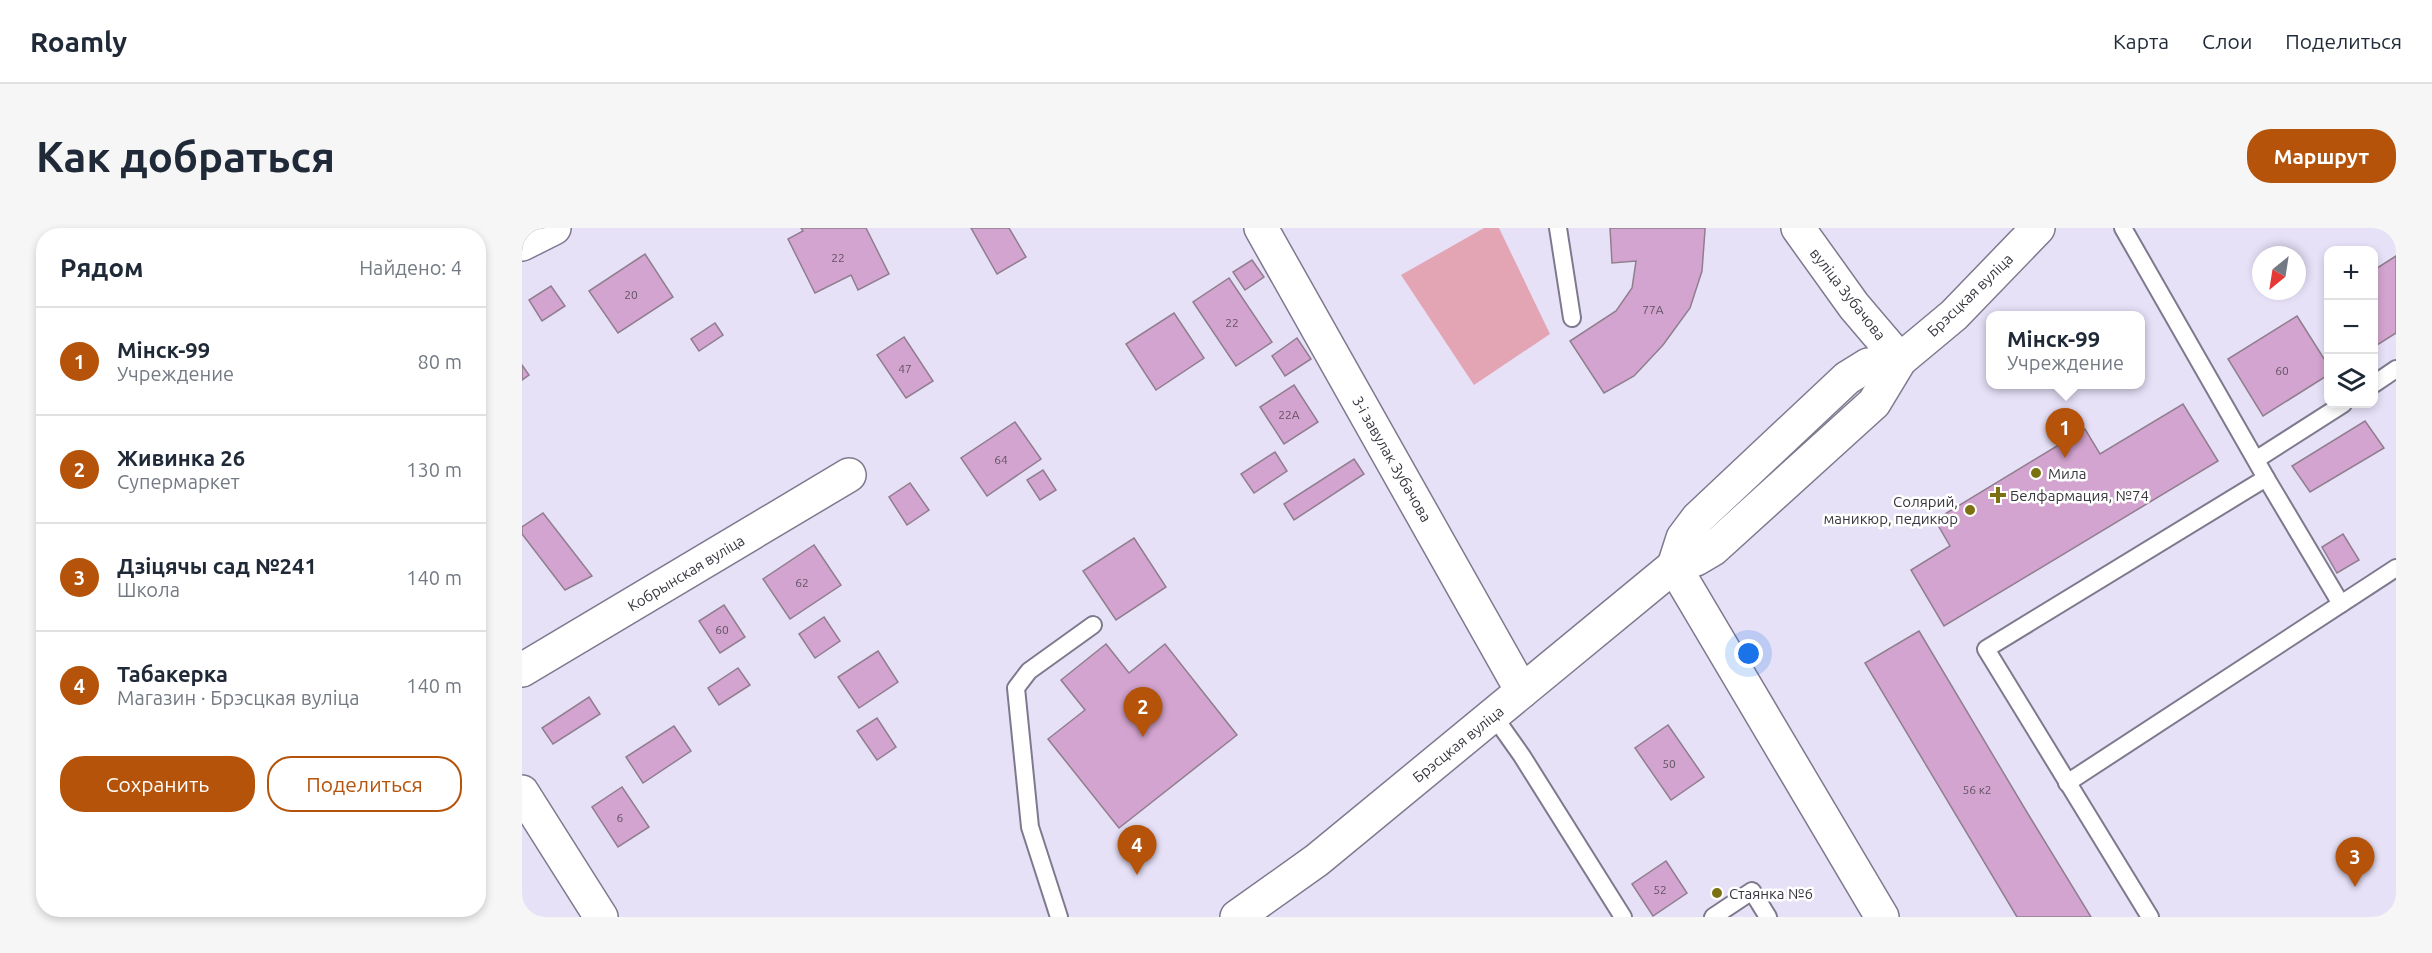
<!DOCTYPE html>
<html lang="ru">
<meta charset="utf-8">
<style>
:root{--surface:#fff;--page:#f6f6f7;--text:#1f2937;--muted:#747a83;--line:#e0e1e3;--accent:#b45309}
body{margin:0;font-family:Ubuntu,sans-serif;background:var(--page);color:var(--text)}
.controls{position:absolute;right:18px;top:18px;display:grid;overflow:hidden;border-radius:12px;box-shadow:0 3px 9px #0003}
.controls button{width:54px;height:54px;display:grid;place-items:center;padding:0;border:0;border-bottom:2px solid var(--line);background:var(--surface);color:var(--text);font:30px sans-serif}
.compass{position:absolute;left:1730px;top:18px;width:54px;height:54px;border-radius:50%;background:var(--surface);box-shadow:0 3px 9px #0003;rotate:210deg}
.you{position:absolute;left:1227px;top:426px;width:21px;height:21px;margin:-15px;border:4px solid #fff;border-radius:50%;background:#1a73e8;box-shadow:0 0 0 9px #1a73e833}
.badge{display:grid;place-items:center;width:39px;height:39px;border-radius:50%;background:var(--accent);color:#fff;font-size:20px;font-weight:700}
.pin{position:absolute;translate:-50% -50px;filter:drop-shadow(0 2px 3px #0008)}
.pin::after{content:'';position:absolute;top:32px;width:21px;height:18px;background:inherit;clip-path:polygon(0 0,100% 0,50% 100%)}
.popup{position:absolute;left:1464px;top:83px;width:159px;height:78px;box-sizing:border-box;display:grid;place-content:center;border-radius:12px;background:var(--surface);filter:drop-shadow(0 2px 4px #0005);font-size:20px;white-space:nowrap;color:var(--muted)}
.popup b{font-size:22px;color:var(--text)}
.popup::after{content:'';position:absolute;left:50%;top:100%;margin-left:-12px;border:12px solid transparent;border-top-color:var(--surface)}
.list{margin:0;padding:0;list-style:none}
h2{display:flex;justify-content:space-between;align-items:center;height:78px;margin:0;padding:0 24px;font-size:26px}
h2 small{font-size:20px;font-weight:400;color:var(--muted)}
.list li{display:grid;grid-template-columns:39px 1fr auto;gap:18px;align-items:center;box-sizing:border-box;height:108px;padding:0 24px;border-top:2px solid var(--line)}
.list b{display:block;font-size:22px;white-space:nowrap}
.list p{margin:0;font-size:20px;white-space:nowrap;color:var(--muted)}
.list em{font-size:20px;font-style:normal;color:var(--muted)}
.actions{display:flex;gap:12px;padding:18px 24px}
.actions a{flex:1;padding:14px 0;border:2px solid var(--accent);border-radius:24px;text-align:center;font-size:21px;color:var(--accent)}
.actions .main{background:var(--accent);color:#fff}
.icon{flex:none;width:33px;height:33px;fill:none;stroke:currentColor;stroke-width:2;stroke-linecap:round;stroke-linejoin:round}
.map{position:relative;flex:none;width:1874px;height:689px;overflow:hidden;border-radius:24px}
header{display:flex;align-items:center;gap:36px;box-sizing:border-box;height:84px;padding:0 30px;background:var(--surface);border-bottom:2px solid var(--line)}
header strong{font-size:28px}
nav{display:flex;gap:33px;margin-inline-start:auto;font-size:21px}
.intro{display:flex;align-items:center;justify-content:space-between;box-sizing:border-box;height:144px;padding:0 36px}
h1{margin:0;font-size:42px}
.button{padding:15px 27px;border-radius:24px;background:var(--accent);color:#fff;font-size:21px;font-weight:700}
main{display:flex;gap:36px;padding:0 36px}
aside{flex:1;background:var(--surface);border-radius:24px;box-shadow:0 3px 9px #0003}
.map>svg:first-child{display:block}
.green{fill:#e3a5b4}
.building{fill:#d3a4cf;stroke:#907e8e;stroke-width:1.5}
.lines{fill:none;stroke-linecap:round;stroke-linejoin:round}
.lane-casing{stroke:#7e798d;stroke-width:20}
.street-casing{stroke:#7e798d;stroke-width:36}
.secondary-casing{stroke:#7e798d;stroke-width:36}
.lane{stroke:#fff;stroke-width:16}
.street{stroke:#fff;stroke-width:33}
.secondary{stroke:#fff;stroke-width:33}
.poi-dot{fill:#7c7112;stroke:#fff;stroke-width:2}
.labels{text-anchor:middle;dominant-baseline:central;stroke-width:5;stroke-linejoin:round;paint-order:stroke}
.number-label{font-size:12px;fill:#605263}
.street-label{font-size:15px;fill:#39363f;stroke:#fff}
.poi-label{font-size:15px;fill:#39363f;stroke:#fff;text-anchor:start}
</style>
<header>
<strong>Roamly</strong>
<nav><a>Карта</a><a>Слои</a><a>Поделиться</a></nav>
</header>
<div class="intro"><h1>Как добраться</h1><a class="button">Маршрут</a></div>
<main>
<aside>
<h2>Рядом<small>Найдено: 4</small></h2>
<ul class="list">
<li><span class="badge">1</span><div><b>Мінск-99</b><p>Учреждение</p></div><em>80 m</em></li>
<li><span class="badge">2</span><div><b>Живинка 26</b><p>Супермаркет</p></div><em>130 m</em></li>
<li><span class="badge">3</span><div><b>Дзіцячы сад №241</b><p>Школа</p></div><em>140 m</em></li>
<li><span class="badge">4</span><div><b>Табакерка</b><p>Магазин · Брэсцкая вуліца</p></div><em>140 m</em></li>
</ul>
<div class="actions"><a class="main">Сохранить</a><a>Поделиться</a></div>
</aside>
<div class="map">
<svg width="1874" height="689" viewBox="0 0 1874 689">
<rect width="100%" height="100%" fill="#e7e1f8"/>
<polygon class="green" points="962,0 977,0 1028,106 952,157 879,47"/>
<g class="building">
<polygon points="279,0 344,0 367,46 336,62 329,47 293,65 266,11 281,3"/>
<polygon points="449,0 487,0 504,29 475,46"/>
<polygon points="1088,0 1183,0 1183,2 1180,43 1168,80 1141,117 1112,148 1082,165 1048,113 1094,83 1110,60 1114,33 1090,35"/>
<polygon points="123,26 151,69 96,105 67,63"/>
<polygon points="1874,28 1874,105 1852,119 1852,42"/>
<polygon points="730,32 742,49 723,62 711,44"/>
<polygon points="707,50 750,114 714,138 671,74"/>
<polygon points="29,58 43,78 20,93 7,72"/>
<polygon points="652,85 682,130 634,162 604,116"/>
<polygon points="1775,88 1806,137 1806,147 1741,188 1706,131"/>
<polygon points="193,95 201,107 177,123 169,111"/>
<polygon points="382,109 411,153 384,170 355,127"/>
<polygon points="775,110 789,131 763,148 750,128"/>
<polygon points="0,137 7,147 0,152"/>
<polygon points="772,157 796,194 762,216 738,179"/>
<polygon points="1661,176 1696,233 1422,398 1389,342 1428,318 1413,292 1563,201 1578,226"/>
<polygon points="1843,193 1862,220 1788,264 1770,238"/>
<polygon points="493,194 519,231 465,268 439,230"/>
<polygon points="753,224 765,243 732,265 719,246"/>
<polygon points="832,231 842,246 772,292 762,276"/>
<polygon points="521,242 534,262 518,272 505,252"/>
<polygon points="388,255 407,282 385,297 367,269"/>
<polygon points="21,285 70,348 43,362 0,306 0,299"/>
<polygon points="1821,306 1837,332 1815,345 1800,319"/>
<polygon points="612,310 644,359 594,392 561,343"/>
<polygon points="292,317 319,357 268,391 241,351"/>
<polygon points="202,377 223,409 198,425 177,393"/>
<polygon points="302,389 318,413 293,430 277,406"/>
<polygon points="1397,403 1506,586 1569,689 1495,689 1343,435"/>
<polygon points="584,416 607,445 643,416 715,507 597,600 526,511 563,482 539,452"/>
<polygon points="356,423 376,454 337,480 316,449"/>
<polygon points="216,440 228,457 197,477 186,460"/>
<polygon points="67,469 78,486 31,516 20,500"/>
<polygon points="355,490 374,519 355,532 335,503"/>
<polygon points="1146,497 1182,549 1149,572 1113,520"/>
<polygon points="152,498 169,523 121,555 104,529"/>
<polygon points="100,559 127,599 96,619 70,579"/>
<polygon points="1144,633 1165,665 1131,688 1110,656"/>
</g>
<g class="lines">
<defs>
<g id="lane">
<polyline points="1036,0 1050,90"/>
<polyline points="1601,0 1744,250 1464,421 1628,689"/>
<polyline points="1852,156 1874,141"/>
<polyline points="1735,231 1821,176"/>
<polyline points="1744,250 1819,376"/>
<polyline points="971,487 1000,528 1101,689"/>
<polyline points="1545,555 1874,340"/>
<polyline points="537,689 508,599 494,460 507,443 571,397"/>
<polyline points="1191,689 1230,663 1246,689"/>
</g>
<g id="street">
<polyline points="739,0 1000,463"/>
<polyline points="1276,0 1332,78 1378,132"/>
<polyline points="0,16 32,0"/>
<polyline points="1152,338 1174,331 1191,321 1352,175 1378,132 1432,87 1516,0"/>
<polyline points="1152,338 1161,310 1176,290 1325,150 1346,137 1378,132"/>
<polyline points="0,442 327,247"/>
<polyline points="0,564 79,689"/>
</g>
<polyline id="secondary" points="715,689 795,632 1152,338 1360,689"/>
</defs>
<use href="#lane" class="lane-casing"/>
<use href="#street" class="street-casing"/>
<use href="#secondary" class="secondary-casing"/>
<use href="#lane" class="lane"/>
<use href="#street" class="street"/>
<use href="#secondary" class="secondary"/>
</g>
<g class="poi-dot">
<circle cx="1514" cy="245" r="6"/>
<path d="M1473 258h6v6h6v6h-6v6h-6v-6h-6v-6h6z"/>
<circle cx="1448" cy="282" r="6"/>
<circle cx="1195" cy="665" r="6"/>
</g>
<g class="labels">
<g class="number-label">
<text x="316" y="29">22</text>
<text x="109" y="66">20</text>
<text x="1131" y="81">77А</text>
<text x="710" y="94">22</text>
<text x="383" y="140">47</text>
<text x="1760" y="142">60</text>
<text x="767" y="186">22А</text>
<text x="479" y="231">64</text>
<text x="280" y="354">62</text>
<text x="200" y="401">60</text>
<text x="1147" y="535">50</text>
<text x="1455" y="561">56 к2</text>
<text x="98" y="589">6</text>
<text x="1138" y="661">52</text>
</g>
<g class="street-label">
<text transform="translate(1326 66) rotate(52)">вуліца Зубачова</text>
<text transform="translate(1448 67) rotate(-44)">Брэсцкая вуліца</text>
<text transform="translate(870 231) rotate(60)">3-і завулак Зубачова</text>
<text transform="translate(164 345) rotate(-31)">Кобрынская вуліца</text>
<text transform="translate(936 516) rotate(-39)">Брэсцкая вуліца</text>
</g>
<g class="poi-label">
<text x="1526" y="245">Мила</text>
<text x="1488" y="267">Белфармация, №74</text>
<text x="1436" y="273" text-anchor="end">Солярий,<tspan x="1436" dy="17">маникюр, педикюр</tspan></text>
<text x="1207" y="665">Стаянка №6</text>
</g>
</g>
</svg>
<div class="controls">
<button>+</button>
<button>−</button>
<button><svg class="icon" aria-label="layers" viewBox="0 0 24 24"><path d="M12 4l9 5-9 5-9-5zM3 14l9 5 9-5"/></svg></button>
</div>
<svg class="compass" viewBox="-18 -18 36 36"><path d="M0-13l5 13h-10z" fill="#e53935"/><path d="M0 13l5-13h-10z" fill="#747a83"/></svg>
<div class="you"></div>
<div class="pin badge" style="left:1543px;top:230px">1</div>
<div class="popup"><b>Мінск-99</b>Учреждение</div>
<div class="pin badge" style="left:621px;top:509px">2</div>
<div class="pin badge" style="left:1833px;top:659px">3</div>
<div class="pin badge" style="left:615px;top:647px">4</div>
</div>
</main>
